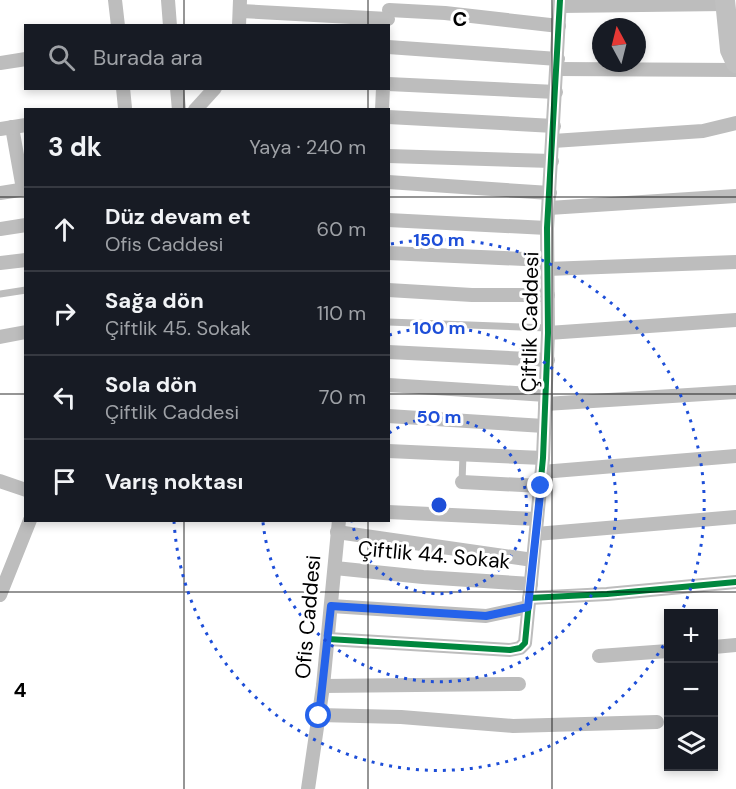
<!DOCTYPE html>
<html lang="tr">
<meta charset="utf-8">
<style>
:root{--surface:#171b24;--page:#20242c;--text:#f1f3f6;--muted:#9ea1a6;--line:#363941}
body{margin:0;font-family:"DM Sans",sans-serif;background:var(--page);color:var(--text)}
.controls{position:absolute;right:18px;bottom:18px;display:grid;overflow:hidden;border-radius:0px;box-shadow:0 3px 9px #0003}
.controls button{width:54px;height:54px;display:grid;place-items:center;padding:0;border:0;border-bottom:2px solid var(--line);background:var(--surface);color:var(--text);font:30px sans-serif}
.compass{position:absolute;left:592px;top:18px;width:54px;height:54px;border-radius:50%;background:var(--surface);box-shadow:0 3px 9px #0003;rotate:353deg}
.stop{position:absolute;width:18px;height:18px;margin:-14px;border:4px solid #2563eb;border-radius:50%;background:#fff}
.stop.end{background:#2563eb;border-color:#fff;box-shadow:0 2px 6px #0008}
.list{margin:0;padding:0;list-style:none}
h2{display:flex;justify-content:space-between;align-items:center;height:78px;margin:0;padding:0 24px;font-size:26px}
h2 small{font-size:20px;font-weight:400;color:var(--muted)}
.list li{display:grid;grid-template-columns:39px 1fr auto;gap:18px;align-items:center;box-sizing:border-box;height:84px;padding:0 24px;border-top:2px solid var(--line)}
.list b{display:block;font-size:22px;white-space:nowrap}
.list p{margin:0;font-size:20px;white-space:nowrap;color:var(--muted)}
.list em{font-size:20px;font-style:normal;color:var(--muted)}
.icon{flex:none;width:33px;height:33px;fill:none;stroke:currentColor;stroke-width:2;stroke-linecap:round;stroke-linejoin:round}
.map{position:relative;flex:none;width:736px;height:789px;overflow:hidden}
.search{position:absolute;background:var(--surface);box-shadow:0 3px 9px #0003;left:24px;top:24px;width:366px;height:66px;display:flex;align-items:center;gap:15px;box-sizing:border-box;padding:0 21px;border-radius:0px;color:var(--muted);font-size:22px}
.panel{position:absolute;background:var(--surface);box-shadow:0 3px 9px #0003;left:24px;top:108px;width:366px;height:414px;border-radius:0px}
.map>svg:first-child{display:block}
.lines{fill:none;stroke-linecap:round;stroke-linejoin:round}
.lane{stroke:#bdbdbd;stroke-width:7}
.street{stroke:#bdbdbd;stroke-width:14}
.secondary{stroke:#c0c0c0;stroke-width:20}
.cycleway-casing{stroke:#fff;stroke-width:10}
.cycleway{stroke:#00873e;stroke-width:6}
.route{stroke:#2563eb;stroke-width:8}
.grid{fill:none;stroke:#000;stroke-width:1.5;stroke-opacity:0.55}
.ring{fill:none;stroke:#1d4ed8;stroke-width:3;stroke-dasharray:3 6}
.labels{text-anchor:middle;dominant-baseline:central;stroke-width:6;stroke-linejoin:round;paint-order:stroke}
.street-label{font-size:21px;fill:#000;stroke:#fff}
.grid-label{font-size:20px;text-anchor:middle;font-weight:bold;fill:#000;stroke:#fff;stroke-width:6;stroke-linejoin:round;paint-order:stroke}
.centre{fill:#1d4ed8;stroke:#fff;stroke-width:3}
.ring-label{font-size:18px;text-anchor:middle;font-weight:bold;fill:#1d4ed8;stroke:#fff;stroke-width:6;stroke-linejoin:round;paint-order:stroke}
</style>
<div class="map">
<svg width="736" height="789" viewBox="0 0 736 789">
<rect width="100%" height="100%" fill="#fff"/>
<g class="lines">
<g class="lane">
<polyline points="0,294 26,290"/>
<polyline points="388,322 548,328"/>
<polyline points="462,482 463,455"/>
</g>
<g class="street">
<polyline points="115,0 118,26"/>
<polyline points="168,0 170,26"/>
<polyline points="560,6 725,4"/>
<polyline points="389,10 445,13 559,26"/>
<polyline points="241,11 388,19"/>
<polyline points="239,26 240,0"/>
<polyline points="388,47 558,59"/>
<polyline points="0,63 26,59"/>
<polyline points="557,69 736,70"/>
<polyline points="388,84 556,92"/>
<polyline points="123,88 125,108"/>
<polyline points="177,88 179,110"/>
<polyline points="195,110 215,88"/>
<polyline points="382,110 383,88"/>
<polyline points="388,117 554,126"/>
<polyline points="12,127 23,189"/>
<polyline points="0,129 26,125"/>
<polyline points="553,141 703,131 736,123"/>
<polyline points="388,156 552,161"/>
<polyline points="388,182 550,193"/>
<polyline points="0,193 26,189"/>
<polyline points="549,208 736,196"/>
<polyline points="388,220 547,228"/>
<polyline points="0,229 26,225"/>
<polyline points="388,253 547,260"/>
<polyline points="0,263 26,260"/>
<polyline points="547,269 736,262"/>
<polyline points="388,290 472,295 548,295"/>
<polyline points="548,333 736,320"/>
<polyline points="0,337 26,332"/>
<polyline points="388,352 548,360"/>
<polyline points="388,385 546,395"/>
<polyline points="545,404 736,392"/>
<polyline points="388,416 544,426"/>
<polyline points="388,451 543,458"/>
<polyline points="542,472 736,456"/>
<polyline points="0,481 26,490"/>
<polyline points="462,482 541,486"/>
<polyline points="388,512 537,519"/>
<polyline points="337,532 533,560"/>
<polyline points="536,534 736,517"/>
<polyline points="335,568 423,577 531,584"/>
<polyline points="0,595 30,520"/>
<polyline points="529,598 607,594 736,582"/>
<polyline points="331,606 486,616 528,607"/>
<polyline points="328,639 510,650 520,648 525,643 543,458 548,333 547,228 560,0"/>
<polyline points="714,647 736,645"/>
<polyline points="599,656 668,651"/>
<polyline points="323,686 519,684"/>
<polyline points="319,715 401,717 513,726 657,722"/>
<polyline points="308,789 323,686 339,520"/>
</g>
<polyline class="secondary" points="725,0 730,50 736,63"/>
<defs>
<g id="cycleway">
<polyline points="529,598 607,594 736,582"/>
<polyline points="328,639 510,650 520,648 525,643 543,458 548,333 547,228 560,0"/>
</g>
</defs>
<use href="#cycleway" class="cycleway-casing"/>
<use href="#cycleway" class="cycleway"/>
</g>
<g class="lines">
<polyline class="route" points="319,716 331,606 486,616 528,607 541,486"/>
</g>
<path class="grid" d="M 184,0 L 184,26M 368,0 L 368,26M 552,0 L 552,789M 184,88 L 184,110M 368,88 L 368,110M 0,197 L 26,197M 388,197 L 736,197M 0,394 L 26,394M 388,394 L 736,394M 184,520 L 184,789M 368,520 L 368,789M 0,592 L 736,592"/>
<g class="ring">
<path d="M389 433A88 88 0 1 1 352 521"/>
<path d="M389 335A177 177 0 1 1 263 522"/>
<path d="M668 638A265 265 0 0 1 174 521M391 244A265 265 0 0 1 681 613"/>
</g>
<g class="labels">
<g class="street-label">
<text transform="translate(530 322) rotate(-89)">Çiftlik Caddesi</text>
<text transform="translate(434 555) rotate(5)">Çiftlik 44. Sokak</text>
<text transform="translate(308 617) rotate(-85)">Ofis Caddesi</text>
</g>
</g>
<g class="grid-label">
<text x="460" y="26">C</text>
<text x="20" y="697">4</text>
</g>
<circle cx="439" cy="505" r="9" class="centre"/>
<g class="ring-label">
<text x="439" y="246">150 m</text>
<text x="439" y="334">100 m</text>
<text x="439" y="423">50 m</text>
</g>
</svg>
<div class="controls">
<button>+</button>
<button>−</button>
<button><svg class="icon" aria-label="layers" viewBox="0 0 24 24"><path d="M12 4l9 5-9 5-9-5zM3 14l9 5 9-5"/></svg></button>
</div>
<svg class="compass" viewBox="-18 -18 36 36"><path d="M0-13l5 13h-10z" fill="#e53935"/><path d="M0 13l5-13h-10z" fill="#9ea1a6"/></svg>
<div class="stop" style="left:319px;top:716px"></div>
<div class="stop end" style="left:541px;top:486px"></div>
<div class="search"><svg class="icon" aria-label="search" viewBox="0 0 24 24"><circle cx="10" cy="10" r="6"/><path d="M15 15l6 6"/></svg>Burada ara</div>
<section class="panel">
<h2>3 dk<small>Yaya · 240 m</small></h2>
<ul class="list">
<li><svg class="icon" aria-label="ahead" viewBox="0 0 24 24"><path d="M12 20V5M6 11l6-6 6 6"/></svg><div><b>Düz devam et</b><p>Ofis Caddesi</p></div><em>60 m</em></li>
<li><svg class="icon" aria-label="right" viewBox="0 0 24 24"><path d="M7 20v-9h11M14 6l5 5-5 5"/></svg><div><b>Sağa dön</b><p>Çiftlik 45. Sokak</p></div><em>110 m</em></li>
<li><svg class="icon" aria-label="left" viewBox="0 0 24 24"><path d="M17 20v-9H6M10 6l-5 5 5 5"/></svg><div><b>Sola dön</b><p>Çiftlik Caddesi</p></div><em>70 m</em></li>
<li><svg class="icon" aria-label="arrive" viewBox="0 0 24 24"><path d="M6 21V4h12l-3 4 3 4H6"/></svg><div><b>Varış noktası</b></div></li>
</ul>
</section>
</div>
